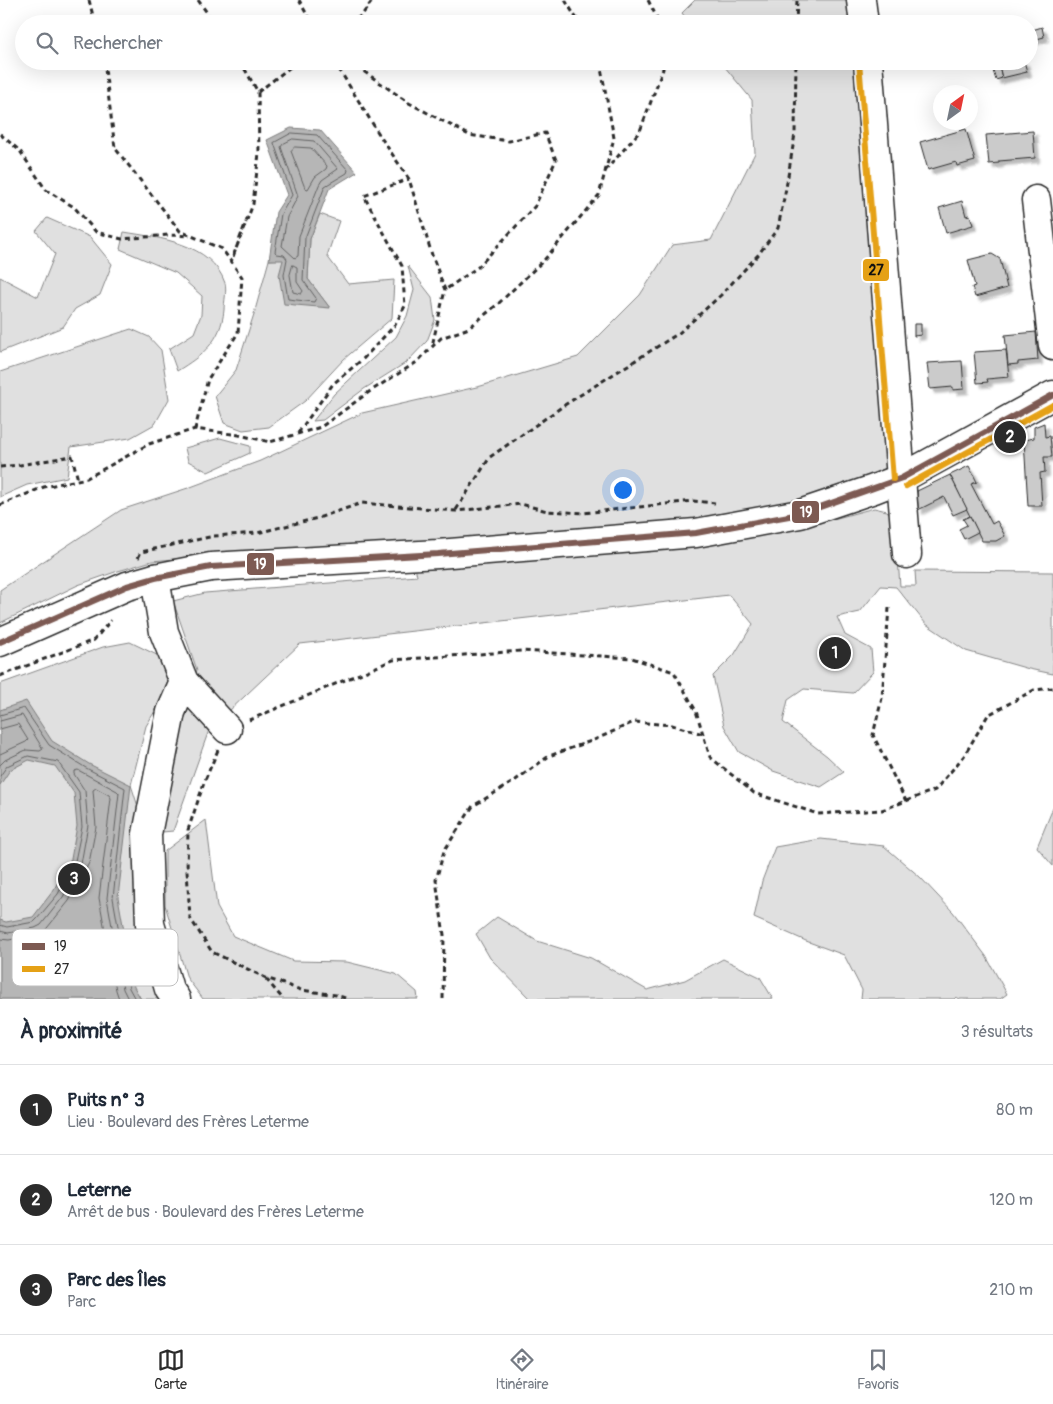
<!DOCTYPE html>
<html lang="fr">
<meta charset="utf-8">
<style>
:root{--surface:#fff;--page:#f6f6f7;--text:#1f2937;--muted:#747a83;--line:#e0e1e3;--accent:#2b2b2b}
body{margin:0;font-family:Pangolin,sans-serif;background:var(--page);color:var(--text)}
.compass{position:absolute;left:933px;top:85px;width:45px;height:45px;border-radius:50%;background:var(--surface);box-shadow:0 5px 20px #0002;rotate:33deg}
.you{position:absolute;left:622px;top:489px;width:18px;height:18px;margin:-12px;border:4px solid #fff;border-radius:50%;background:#1a73e8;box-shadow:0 0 0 8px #1a73e833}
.badge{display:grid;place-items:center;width:32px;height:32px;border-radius:50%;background:var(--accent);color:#fff;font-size:16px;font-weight:700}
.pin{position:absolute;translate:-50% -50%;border:2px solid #fff;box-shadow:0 1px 5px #0006}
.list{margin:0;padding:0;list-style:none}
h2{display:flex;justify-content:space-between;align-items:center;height:65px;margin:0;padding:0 20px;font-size:21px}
h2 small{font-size:16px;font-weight:400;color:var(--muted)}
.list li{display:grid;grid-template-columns:32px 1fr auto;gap:15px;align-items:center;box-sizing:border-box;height:90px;padding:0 20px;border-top:1px solid var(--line)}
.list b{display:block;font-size:19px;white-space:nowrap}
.list p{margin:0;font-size:16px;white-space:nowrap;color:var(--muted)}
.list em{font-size:16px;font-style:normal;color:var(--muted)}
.icon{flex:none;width:28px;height:28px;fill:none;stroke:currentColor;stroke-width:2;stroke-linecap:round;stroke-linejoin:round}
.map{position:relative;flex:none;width:1053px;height:999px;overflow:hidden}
.search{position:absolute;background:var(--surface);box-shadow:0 5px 20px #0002;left:15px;right:15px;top:15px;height:55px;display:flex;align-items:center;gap:12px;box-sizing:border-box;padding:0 18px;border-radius:28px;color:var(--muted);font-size:19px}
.sheet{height:335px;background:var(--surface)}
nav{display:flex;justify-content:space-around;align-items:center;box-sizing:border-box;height:70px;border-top:1px solid var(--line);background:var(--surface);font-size:14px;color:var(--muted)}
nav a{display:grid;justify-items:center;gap:2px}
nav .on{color:var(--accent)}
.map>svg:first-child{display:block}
.green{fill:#e0e0e0;stroke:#868686}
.water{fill:#b6b6b6;stroke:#7e7e7e}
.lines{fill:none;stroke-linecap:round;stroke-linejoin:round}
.shore{stroke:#636363;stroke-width:1}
.building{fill:#cbcbcb;stroke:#2b2b2b;filter:url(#shadow)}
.minor-casing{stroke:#2b2b2b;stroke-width:31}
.path{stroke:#2b2b2b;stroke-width:3;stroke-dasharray:5 4;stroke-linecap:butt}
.minor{stroke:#fff;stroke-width:28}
.bus-1-casing{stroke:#fff;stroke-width:10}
.bus-2-casing{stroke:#fff;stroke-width:10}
.bus-1{stroke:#7d5a52;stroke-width:6}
.bus-2{stroke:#e5a116;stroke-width:6}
.key{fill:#fff;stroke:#bfbfbf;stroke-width:1}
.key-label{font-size:14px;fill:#2b2b2b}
.line-badge{stroke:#fff;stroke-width:2}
.badge-label{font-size:14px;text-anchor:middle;font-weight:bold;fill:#fff}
.pale-badge-label{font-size:14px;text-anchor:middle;font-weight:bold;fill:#111}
</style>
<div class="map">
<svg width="1053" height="999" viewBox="0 0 1053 999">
<defs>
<filter id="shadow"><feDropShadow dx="4.5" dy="4.5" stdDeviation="1" flood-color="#0004"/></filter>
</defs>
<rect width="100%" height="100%" fill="#fff"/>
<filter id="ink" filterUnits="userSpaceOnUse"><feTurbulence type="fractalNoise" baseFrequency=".02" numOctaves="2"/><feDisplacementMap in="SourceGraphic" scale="10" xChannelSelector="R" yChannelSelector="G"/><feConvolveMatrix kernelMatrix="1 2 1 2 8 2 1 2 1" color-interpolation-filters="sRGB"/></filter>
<g filter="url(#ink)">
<g class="green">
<polygon points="695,0 848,0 850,24 690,24 682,13"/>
<polygon points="720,61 853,61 888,463 880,479 824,497 826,521 874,508 887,511 895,520 900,586 916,586 915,571 1053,572 1053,674 1029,669 966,651 926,624 896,587 881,586 860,612 837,617 845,635 871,649 873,672 853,693 804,689 788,700 783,722 827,756 844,772 821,787 773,771 739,752 724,726 713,676 734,655 753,624 729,595 300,644 209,730 173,831 152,833 182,702 197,670 173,601 205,593 417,576 410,545 218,555 152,561 118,571 78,585 0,623 0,590 121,510 188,488 260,461 362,413 481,386 578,357 640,295 672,245 711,240 755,153 752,100"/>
<polygon points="320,214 339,221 327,256 348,284 394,280 392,318 344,359 305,401 269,427 243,430 224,423 215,396 236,370 254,314 269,260 283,259 330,308 308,279 310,239"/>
<polygon points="47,218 90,237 112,264 100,295 75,309 63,327 0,352 0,277 38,297 55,254 36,231"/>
<path d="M 124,232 C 160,238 211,243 225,283 C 227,290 224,302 224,310 C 221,341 203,355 177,371 L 169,349 L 194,333 L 201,315 L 202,296 L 176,273 L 120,249 Z"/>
<polygon points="408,266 432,297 435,320 427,341 407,362 364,389 323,420 313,421 334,394 396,337 407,316 414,290"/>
<polygon points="131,329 149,337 161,350 169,399 155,424 130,438 71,447 67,477 27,485 0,497 0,372"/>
<polygon points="220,438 250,446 250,453 208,472 188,461 185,448"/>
<polygon points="130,642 161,657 170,686 146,726 131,785 147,834 176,999 0,999 0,684 103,647"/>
<polygon points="1053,808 1053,866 1037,847"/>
<polygon points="206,820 217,907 233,936 293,961 347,962 396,974 417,992 418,999 203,999 187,978 165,905 165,851"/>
<polygon points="821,839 884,846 920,877 953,912 986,956 1007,994 1000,999 960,999 956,997 954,999 861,999 862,990 844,955 806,941 754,918 762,881 775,847"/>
<polygon points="497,917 537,941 591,958 647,990 685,980 723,959 760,977 773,999 530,999 490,958 476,934"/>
</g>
<g class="water">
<polygon points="291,128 320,130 357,172 329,189 310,239 308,279 330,308 284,304 279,275 283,260 269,260 276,212 287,195 267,140"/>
<polygon points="26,701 52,741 89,764 131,785 118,897 134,987 141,999 0,999 0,920 6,922 33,917 53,891 71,859 77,826 74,793 55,766 29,760 10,770 0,785 0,710"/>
</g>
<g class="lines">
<g class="shore">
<polygon points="292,133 317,135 348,170 347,173 325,186 305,238 303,280 316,298 314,302 288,299 284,275 287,259 284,255 277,254 275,252 281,214 292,195 274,143"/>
<polygon points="293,139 314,141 338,169 322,180 319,185 299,236 298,256 295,258 282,246 287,217 298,196 281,147 283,144"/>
<polygon points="295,147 311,148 327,166 326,169 315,177 308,189 305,188 291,151"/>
<polygon points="293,265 297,267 297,282 303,291 301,294 293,292 290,275"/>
<polyline points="0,715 24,708 49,745 86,768 125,788 113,898 129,988 135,999"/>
<polyline points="0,721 22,715 43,749 40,751 26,750 5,760 0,765"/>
<polyline points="0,729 18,724 28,740 26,742 0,754"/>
<polyline points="0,776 7,766 28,756 58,762 79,792 82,827 75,861 58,894 37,919 34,922 7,927 0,925"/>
<polyline points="0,931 8,933 35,928 41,925 63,897 81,864 88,825 85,791 74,774 74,771 78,770 117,791 119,793 107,898 123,989 128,999"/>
<polyline points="0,939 9,940 43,933 69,901 89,863 96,827 93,790 96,788 109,795 111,798 99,898 116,990 119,999"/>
</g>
</g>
<g class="building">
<polygon points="1042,27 1044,37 1029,41 1029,31"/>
<polygon points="990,61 998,61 1002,78 996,80"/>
<polygon points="998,61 1024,61 1027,72 1002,78"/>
<polygon points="966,129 975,161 957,166 956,162 928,170 920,142"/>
<polygon points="1033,131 1035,158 999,161 999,163 989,164 986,135"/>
<polygon points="962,201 966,216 970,215 973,225 946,233 939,208"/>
<polygon points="992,254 1000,259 1007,288 975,297 972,287 975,286 968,260"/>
<polygon points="914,324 921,324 921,335 914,336"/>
<polygon points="1036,332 1038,360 1018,362 1018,364 1008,365 1005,335"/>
<polygon points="1006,350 1009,377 987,379 988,382 977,383 974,352"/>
<polygon points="962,361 964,389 953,390 953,387 930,389 927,363"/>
<polygon points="1044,423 1045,437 1050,436 1052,457 1044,457 1045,472 1040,473 1042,506 1028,506 1024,440 1034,438 1034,427"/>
<polygon points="969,466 977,482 971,484 992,524 997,521 1005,536 996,541 982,541 950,475"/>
<polygon points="950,475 967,509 953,515 944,497 918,510 917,491"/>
<polygon points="970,516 978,532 964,539 959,529 967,525 963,519"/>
</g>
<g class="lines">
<defs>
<g id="minor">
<polyline points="861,0 864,24"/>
<polyline points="868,61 907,554"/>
<polyline points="1036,200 1053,346"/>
<polyline points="155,578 164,632 184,682 227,729"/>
<polyline points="0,642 127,586 155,578 211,567 438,554 696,533 800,514 874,489 902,478 1053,395"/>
<polyline points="176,999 169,989 150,924 147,834 171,712 184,682"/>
</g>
</defs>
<use href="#minor" class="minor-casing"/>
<g class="path">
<polyline points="89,0 95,24"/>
<polyline points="198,0 215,24"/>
<polyline points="299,0 312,24"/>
<polyline points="565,0 580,24"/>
<polyline points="648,0 657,18 658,24"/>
<polyline points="349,24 362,15 373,0"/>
<polyline points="796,24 797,0"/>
<polyline points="104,61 115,148 180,231 222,249 242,277 238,333 208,379 195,429"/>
<polyline points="240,61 258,92 259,153 253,204 231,262 246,222"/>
<polyline points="334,61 382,139 409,179 432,255 445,290 432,346"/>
<polyline points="349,61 409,103 469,135 509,141 545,133 556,160 535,206 478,267 445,290"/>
<polyline points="258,92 298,61"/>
<polyline points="0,134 20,151 46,190 74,207 96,232 122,239 169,235 190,236"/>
<polyline points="605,171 640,131 663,69 662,61"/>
<polyline points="298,433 333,384 364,358 395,325 405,306 402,266 364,196 409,179"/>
<polyline points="0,467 20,465 72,456 78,480"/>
<polyline points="0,505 44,487 87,478 149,444 195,429 239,435 270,442 321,427 369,392 417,362 441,338 469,328 499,303 545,259 599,195 614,138 601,68 598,61"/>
<polyline points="456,510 490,457 566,404 679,333 721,295 758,255 778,228 786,188 795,134 796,61"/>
<polyline points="138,558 141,552 214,536 257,533 318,518 362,503 456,511 521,504 547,511 584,513 693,501 715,503"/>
<polyline points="889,608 882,698 873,735 906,801"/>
<polyline points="0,676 94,640 111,620"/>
<polyline points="249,720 393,660 521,651 632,658 674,672 696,711 710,757 754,793 818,814 882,810 935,790 964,756 988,715 1034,690 1053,688"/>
<polyline points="218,750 205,780 188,830 187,871 190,918 212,952 266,978 301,990 336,995 348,999"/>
<polyline points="266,979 283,999"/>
<polyline points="443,999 444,935 436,880 444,851 473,806 513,782 549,756 594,740 634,722 672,725 703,734"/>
</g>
<use href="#minor" class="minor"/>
<defs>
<polyline id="bus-1" points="0,642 127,586 155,578 211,567 438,554 696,533 800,514 902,478 1053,395"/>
<g id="bus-2">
<polyline points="859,62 893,479"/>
<polyline points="906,486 1053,405"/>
</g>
</defs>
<use href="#bus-1" class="bus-1-casing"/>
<use href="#bus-2" class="bus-2-casing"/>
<use href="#bus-1" class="bus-1"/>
<use href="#bus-2" class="bus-2"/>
</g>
</g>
<rect x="12" y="929" width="166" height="57" rx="8" class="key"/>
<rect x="22" y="943" width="23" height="7" fill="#7d5a52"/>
<rect x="22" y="966" width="23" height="6" fill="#e5a116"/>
<g class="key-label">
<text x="54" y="951">19</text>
<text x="54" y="974">27</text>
</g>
<g class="line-badge">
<rect x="862" y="258" width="28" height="24" rx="5" fill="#e5a116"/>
<rect x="791" y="500" width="29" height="24" rx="5" fill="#7d5a52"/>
<rect x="246" y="552" width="29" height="24" rx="5" fill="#7d5a52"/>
</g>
<g class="badge-label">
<text x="806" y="517">19</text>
<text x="260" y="569">19</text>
</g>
<g class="pale-badge-label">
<text x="876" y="275">27</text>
</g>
</svg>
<svg class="compass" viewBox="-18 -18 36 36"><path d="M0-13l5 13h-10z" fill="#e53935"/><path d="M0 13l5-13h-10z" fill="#747a83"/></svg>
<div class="you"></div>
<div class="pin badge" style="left:835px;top:653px">1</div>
<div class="pin badge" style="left:1010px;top:437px">2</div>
<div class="pin badge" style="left:74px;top:879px">3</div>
<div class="search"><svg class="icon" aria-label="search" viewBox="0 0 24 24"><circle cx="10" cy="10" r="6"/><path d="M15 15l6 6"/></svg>Rechercher</div>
</div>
<section class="sheet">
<h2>À proximité<small>3 résultats</small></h2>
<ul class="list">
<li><span class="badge">1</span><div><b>Puits n° 3</b><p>Lieu · Boulevard des Frères Leterme</p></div><em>80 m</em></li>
<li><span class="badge">2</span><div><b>Leterne</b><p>Arrêt de bus · Boulevard des Frères Leterme</p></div><em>120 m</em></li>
<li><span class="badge">3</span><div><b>Parc des Îles</b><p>Parc</p></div><em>210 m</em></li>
</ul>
</section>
<nav>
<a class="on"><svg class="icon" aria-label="map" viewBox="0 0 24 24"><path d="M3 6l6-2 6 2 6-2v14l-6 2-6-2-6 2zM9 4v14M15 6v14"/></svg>Carte</a>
<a><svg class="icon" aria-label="directions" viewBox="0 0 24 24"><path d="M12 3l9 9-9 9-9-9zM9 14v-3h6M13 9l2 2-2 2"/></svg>Itinéraire</a>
<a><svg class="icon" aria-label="saved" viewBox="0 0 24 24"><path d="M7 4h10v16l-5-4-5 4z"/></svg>Favoris</a>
</nav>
